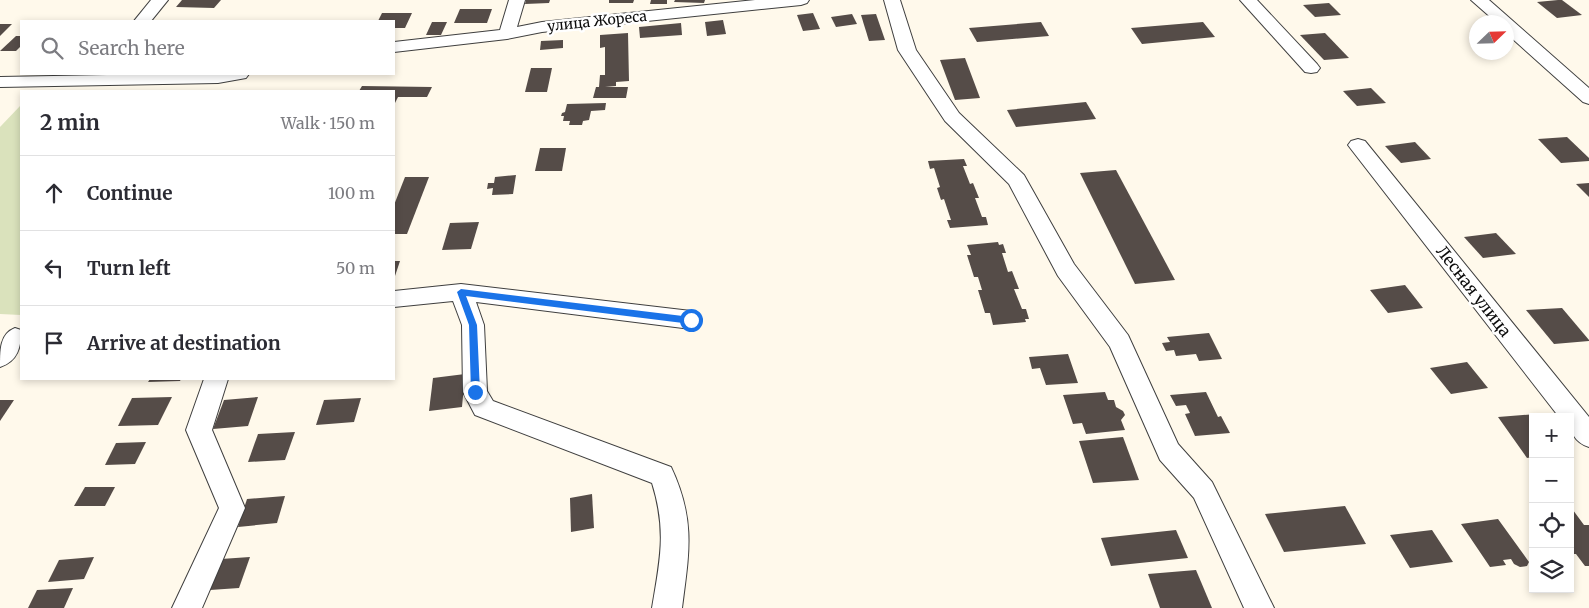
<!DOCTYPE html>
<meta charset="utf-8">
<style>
:root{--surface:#fff;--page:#f2f2f3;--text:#2b2b33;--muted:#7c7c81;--line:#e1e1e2}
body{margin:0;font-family:Merriweather,serif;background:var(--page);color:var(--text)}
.controls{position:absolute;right:15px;bottom:15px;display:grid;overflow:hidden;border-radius:0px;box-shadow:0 2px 8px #0003}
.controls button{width:45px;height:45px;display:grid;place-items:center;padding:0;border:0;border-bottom:1px solid var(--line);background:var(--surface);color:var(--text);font:25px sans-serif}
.compass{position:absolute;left:1469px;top:15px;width:45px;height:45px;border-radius:50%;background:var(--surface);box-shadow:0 2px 8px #0003;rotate:67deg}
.stop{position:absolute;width:15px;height:15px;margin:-11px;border:4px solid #1a73e8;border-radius:50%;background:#fff}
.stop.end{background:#1a73e8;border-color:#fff;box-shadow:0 1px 5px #0008}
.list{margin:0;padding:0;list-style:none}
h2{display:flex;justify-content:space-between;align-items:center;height:65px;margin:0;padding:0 20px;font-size:21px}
h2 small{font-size:16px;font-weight:400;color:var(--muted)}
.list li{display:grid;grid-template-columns:32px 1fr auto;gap:15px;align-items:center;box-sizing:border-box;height:75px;padding:0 20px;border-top:1px solid var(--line)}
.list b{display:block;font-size:19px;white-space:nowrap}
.list em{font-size:16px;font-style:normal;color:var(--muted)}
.icon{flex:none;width:28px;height:28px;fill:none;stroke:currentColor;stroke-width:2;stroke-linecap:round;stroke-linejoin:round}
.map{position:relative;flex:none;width:1589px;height:608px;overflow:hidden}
.search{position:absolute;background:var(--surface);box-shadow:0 2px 8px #0003;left:20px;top:20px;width:375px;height:55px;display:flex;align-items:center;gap:12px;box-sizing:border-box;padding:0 18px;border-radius:0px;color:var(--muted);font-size:19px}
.panel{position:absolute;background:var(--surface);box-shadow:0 2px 8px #0003;left:20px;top:90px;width:375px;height:290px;border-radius:0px}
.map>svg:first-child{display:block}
.cemetery{fill:#dae2bc}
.building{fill:#554c48}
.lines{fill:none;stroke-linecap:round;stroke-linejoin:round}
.minor-casing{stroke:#3f3f3f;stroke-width:2}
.minor{fill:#fff;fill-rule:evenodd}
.route{fill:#1a73e8}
.labels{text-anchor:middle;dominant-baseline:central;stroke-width:5;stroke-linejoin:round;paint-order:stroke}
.far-street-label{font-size:14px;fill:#0c0c0c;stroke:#fff}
.street-label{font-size:16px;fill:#0c0c0c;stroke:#fff}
</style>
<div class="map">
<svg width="1589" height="608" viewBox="0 0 1589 608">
<rect width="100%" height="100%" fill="#fff9eb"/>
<polygon class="cemetery" points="21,105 21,315 0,314 0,127"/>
<g class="building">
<polygon points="182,0 221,0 214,8 176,7"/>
<polygon points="526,0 550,0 549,3 525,4"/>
<polygon points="609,0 634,0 633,3 609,3"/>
<polygon points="651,0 667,0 667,4 650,4"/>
<polygon points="675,0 705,0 704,3 674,2"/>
<polygon points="1558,0 1562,0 1582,15 1557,18 1537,2"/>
<polygon points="1329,3 1341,15 1315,17 1303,5"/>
<polygon points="460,9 492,9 487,23 454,23"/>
<polygon points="382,13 412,13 405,28 394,28 394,21 378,21"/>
<polygon points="813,13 820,29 803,31 797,15"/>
<polygon points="852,14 857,24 836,27 831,17"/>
<polygon points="876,14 885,40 869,41 861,15"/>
<polygon points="723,20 726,34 707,36 705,22"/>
<polygon points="432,22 447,22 441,35 426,35"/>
<polygon points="1041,22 1049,36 977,42 969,28"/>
<polygon points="1203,22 1215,37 1142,44 1131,28"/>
<polygon points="681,23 682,35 640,38 639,27"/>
<polygon points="0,24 12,24 0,36"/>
<polygon points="628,33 629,81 616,82 616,86 605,87 628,87 626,98 593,98 596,87 599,87 600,75 605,75 605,47 600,48 600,35"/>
<polygon points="1325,33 1349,58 1324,60 1300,35"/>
<polygon points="16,36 21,36 21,46 16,51 0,51"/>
<polygon points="563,40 563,48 540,50 541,41"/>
<polygon points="965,58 980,98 955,100 940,60"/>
<polygon points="531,68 552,68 547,92 525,92"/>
<polygon points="362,86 432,87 427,97 398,97 394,105 394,91 359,91"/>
<polygon points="1371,88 1386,103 1357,106 1343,91"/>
<polygon points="1086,102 1096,119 1016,127 1007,110"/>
<polygon points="606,103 605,110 591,111 589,120 583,121 582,125 569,125 570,121 563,121 564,116 561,116 562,113 565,112 567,104"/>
<polygon points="1567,137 1589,158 1589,161 1561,163 1538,139"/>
<polygon points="1415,142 1431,159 1401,163 1385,146"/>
<polygon points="540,148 566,148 562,171 535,171"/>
<polygon points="964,159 967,166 963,166 970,184 973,183 979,198 975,198 982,217 986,217 988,225 950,228 947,220 951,220 944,199 941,200 937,188 940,187 934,168 930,169 928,161"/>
<polygon points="1116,170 1175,280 1135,284 1080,173"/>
<polygon points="516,175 513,194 492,195 493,188 487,189 488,183 494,183 495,177"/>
<polygon points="405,177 429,177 407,234 394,234 394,205"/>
<polygon points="1589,183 1589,197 1576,184"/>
<polygon points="479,222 471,249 442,250 450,223"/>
<polygon points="1496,233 1516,254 1483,258 1464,237"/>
<polygon points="998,242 999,245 1003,244 1006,253 1002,253 1008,272 1012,271 1019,289 1014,289 1022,309 1026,309 1029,319 1025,319 1026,322 993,325 990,313 985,313 978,290 982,290 978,277 974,277 967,255 971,255 967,245"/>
<polygon points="394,261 400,261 394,279"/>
<polygon points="1405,285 1423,308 1388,313 1370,290"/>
<polygon points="1562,308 1589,340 1589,341 1554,344 1526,310"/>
<polygon points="1209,333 1222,359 1199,361 1196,354 1176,356 1174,350 1166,351 1162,343 1170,342 1167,337"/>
<polygon points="1068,354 1078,383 1046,385 1040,368 1032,369 1029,357"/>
<polygon points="1467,362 1488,388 1451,394 1430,368"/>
<polygon points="465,374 462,407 429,411 433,378"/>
<polygon points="150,379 181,379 180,381 148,382"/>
<polygon points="1105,392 1108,400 1114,400 1116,407 1123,411 1125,415 1121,420 1125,430 1086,434 1082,423 1073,424 1063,395"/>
<polygon points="1206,392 1218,417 1221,416 1230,433 1195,436 1185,414 1190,413 1186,405 1176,406 1170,395"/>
<polygon points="172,397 158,425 118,426 132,398"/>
<polygon points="258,397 248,426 213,429 224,400"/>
<polygon points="361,398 354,422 316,425 324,400"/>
<polygon points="0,400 14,400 0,421"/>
<polygon points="1537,414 1539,417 1533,417 1533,457 1527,458 1498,417"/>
<polygon points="295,432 285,460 248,462 258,434"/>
<polygon points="1123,437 1139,480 1093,483 1079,441"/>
<polygon points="146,442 135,464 105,465 116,443"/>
<polygon points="85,487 115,487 105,506 74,506"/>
<polygon points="592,494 594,528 571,532 570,498"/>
<polygon points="285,496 277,523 238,527 247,499"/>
<polygon points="1345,506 1366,544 1284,552 1265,514"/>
<polygon points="1570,506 1584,525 1589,525 1589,566 1585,566 1576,554 1570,554"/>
<polygon points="1498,519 1529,562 1527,566 1520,567 1514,564 1511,559 1503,560 1506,565 1490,567 1461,524"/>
<polygon points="1176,530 1188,558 1111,566 1101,538"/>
<polygon points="1432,530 1453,562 1410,568 1390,535"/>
<polygon points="94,557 84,579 48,582 59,560"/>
<polygon points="250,557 239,588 210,590 221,559"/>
<polygon points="1196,570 1212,608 1160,608 1148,574"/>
<polygon points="73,588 64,608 28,608 37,590"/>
</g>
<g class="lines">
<defs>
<g id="minor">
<polygon points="151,0 168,0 151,21 134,21"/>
<polygon points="509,0 525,0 517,27 542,22 755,0 809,0 807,3 801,5 542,32 507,39 394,52 394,42 500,30"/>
<polygon points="884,0 900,0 916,50 959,113 1024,175 1074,264 1128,335 1178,444 1212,482 1274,608 1244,608 1194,498 1160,460 1110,347 1058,276 1009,184 945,121 898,50"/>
<polygon points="1240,0 1257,0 1317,64 1320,68 1317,72 1311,73 1305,72"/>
<polygon points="1471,0 1489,0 1589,88 1589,104 1583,102 1506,33 1506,22 1496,22"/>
<polygon points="160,74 249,74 246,78 218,83 0,87 0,77"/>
<path d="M 1358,139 L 1365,141 L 1589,417 L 1589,447 C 1574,442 1570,432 1570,417 L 1559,417 L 1351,149 L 1348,145 L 1351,141 Z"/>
<path d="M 461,284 L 691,311 L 699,314 L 702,320 L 699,326 L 691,329 L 476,302 L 484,325 L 487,391 L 493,401 L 671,467 C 696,520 689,553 682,608 L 652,608 C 660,560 667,531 652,483 L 475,415 L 463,392 L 462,325 L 453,301 L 394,307 L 394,291 Z"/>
<path d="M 15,328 L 21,330 C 21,347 18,361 0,367 C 0,349 0,334 15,328 Z"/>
<polygon points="204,379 228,379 212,430 245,508 202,608 172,608 219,508 186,430"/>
</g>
</defs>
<use href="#minor" class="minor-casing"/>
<use href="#minor" class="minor"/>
</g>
<polygon class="route" points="461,289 691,317 695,320 691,324 466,296 477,325 480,392 475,396 471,392 469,325 457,292"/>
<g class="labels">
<g class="far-street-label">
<text transform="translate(597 21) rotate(-6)">улица Жореса</text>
</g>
<g class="street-label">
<text transform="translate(1474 291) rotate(52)">Лесная улица</text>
</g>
</g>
</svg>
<div class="controls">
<button>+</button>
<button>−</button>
<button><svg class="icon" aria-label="locate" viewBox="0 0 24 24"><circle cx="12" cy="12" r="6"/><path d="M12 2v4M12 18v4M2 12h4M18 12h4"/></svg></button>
<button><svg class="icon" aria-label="layers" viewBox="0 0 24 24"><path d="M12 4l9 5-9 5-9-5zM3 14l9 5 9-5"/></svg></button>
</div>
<svg class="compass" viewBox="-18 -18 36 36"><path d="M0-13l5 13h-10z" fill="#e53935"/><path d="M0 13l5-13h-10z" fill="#7c7c81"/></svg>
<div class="stop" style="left:691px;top:320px"></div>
<div class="stop end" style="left:475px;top:392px"></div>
<div class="search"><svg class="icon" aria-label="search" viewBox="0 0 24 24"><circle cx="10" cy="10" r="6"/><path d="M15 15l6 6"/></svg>Search here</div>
<section class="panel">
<h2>2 min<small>Walk · 150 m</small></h2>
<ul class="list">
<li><svg class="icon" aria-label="ahead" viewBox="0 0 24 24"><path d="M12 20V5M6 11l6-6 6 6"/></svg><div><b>Continue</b></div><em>100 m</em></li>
<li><svg class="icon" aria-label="left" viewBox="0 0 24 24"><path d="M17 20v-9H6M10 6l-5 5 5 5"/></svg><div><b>Turn left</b></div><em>50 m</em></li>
<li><svg class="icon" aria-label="arrive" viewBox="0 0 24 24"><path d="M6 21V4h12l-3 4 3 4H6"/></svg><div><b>Arrive at destination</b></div></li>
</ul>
</section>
</div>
